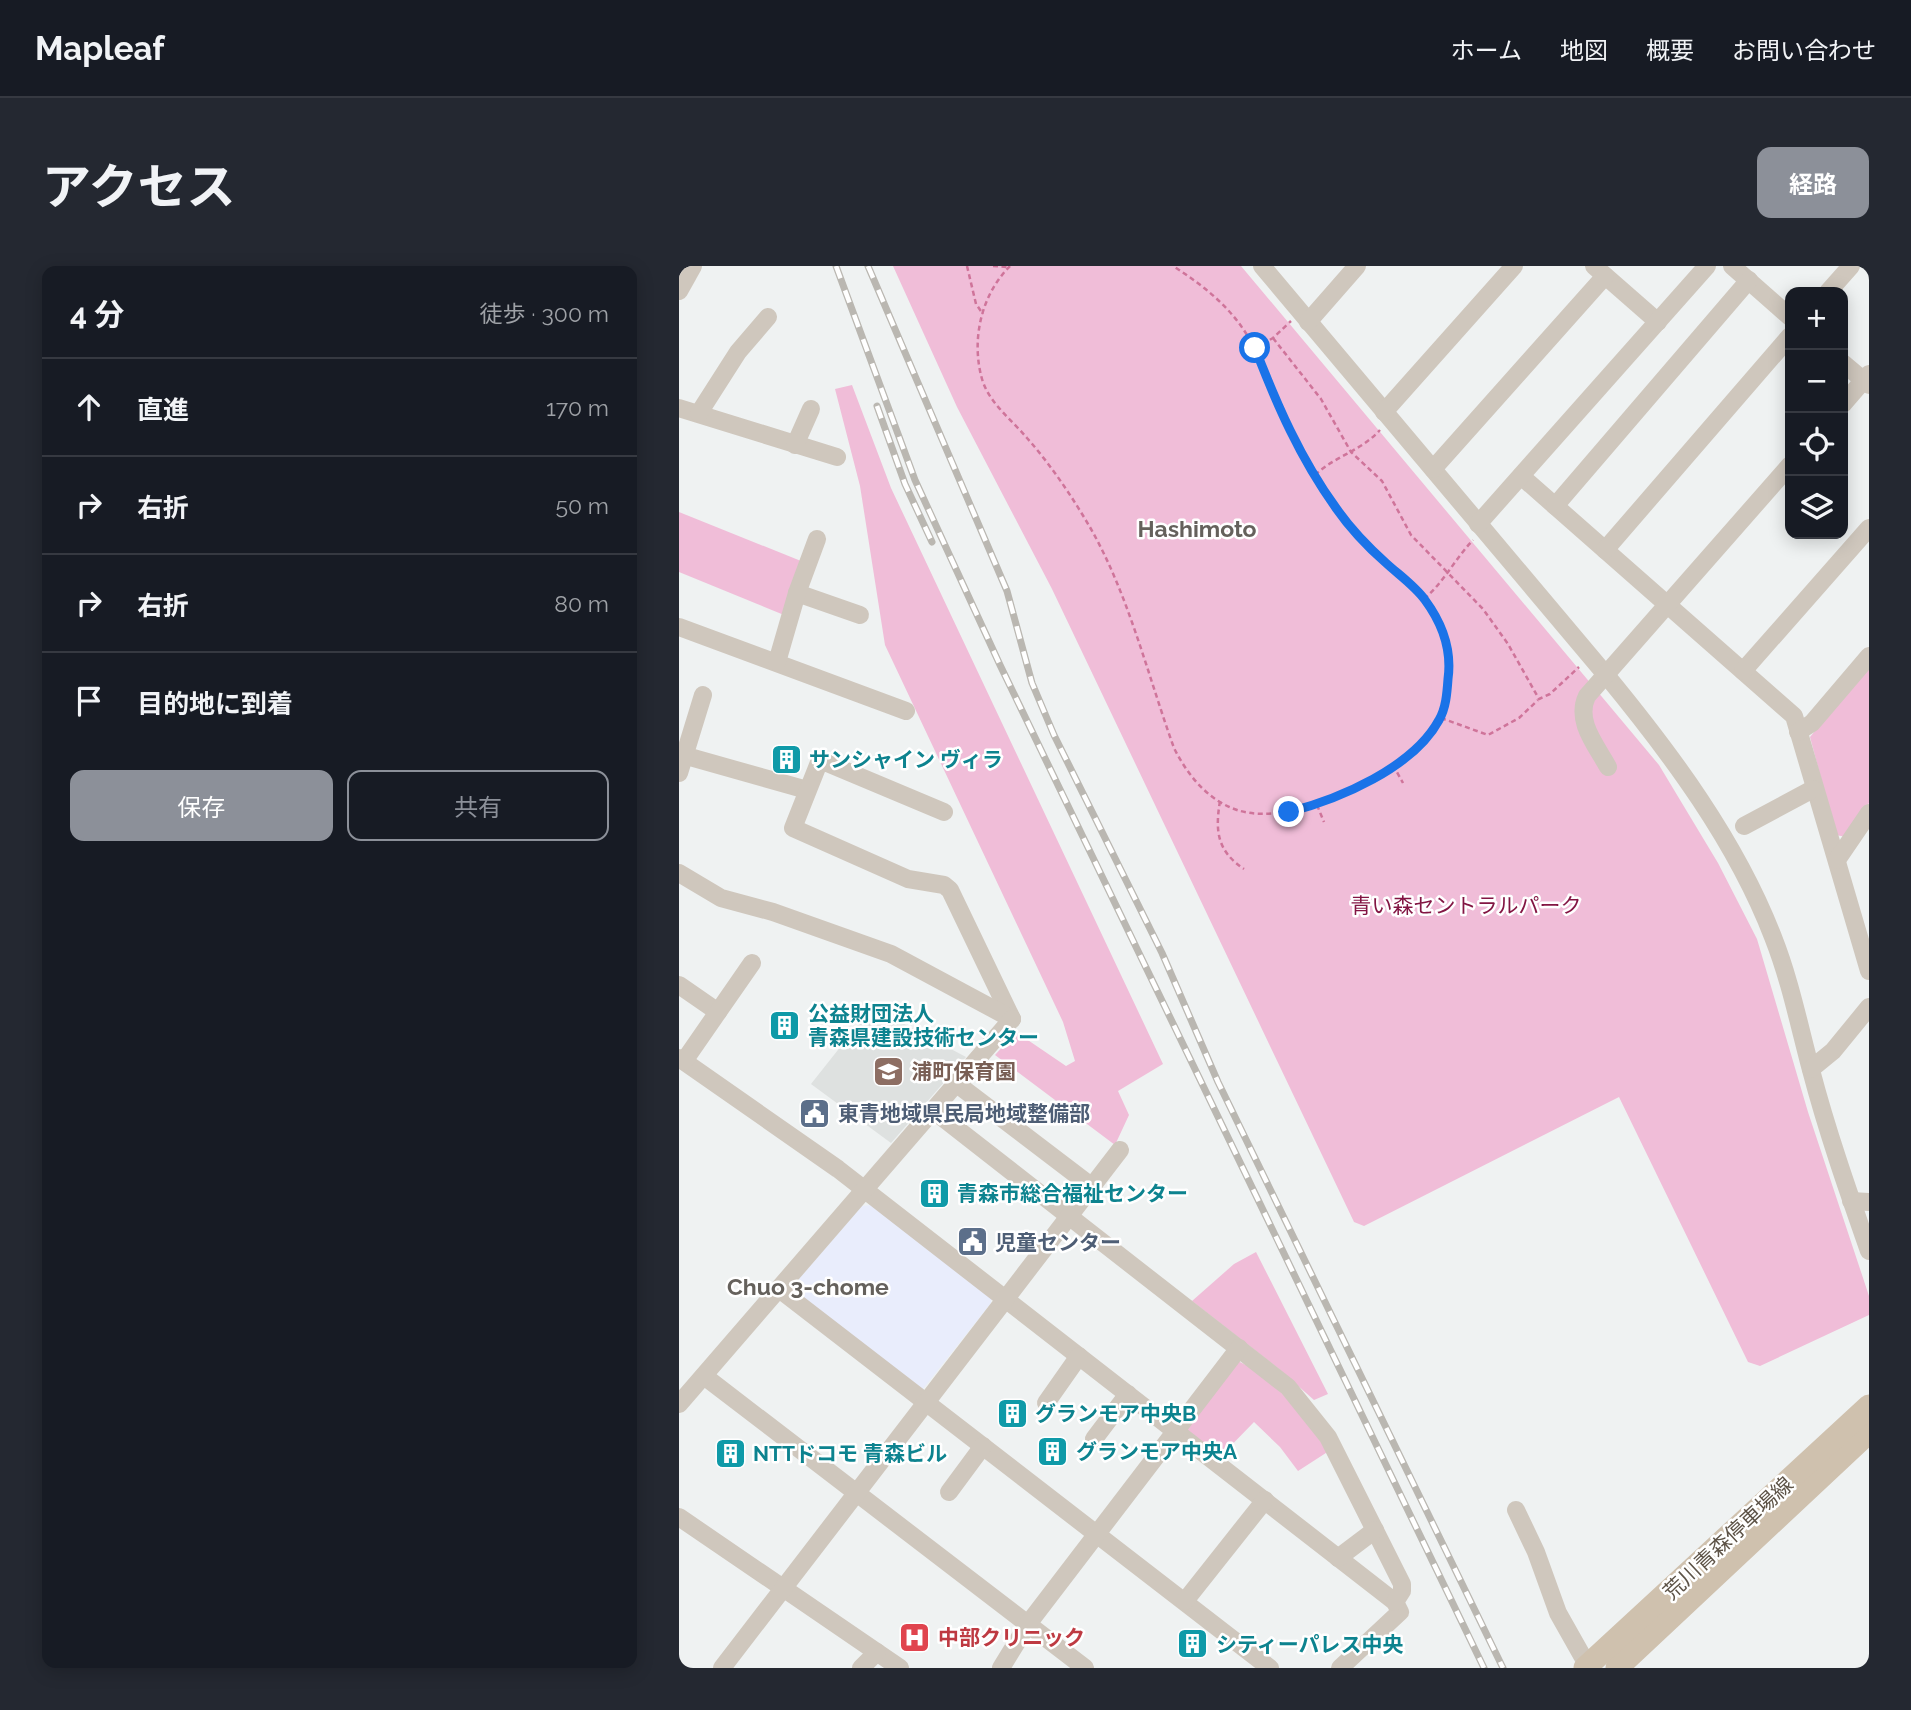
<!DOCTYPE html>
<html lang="ja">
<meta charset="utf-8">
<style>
:root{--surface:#171b24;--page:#242831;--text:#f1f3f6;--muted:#9ea1a6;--line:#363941;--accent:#8c9099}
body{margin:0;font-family:Raleway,"Noto Sans JP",sans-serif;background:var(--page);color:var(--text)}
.controls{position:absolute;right:21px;top:21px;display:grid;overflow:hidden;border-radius:14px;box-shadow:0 4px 18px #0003}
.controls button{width:63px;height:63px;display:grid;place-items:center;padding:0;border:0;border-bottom:2px solid var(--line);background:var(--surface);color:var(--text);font:35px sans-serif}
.stop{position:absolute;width:21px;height:21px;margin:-16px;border:5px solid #1a73e8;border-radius:50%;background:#fff}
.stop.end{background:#1a73e8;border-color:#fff;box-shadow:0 2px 7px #0008}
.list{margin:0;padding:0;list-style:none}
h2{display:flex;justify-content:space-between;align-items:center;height:91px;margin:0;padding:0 28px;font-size:30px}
h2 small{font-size:23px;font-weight:400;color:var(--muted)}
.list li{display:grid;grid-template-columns:46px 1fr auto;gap:21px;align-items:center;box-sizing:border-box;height:98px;padding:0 28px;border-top:2px solid var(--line)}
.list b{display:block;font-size:26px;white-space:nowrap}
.list em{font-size:23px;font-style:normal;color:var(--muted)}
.actions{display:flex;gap:14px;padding:21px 28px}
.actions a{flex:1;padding:16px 0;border:2px solid var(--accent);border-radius:14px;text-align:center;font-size:24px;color:var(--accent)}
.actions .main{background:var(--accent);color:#fff}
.icon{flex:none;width:38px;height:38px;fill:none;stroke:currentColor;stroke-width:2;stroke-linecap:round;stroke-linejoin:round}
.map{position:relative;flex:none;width:1190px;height:1402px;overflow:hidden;border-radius:14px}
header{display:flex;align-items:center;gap:42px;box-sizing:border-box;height:98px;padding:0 35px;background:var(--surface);border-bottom:2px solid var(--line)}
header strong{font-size:33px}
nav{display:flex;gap:38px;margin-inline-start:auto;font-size:24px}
.intro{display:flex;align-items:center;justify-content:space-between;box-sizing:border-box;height:168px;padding:0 42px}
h1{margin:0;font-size:49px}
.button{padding:18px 32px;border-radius:14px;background:var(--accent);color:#fff;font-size:24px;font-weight:700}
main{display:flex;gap:42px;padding:0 42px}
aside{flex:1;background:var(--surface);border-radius:14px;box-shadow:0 4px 18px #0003}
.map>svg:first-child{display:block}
.commercial{fill:#e9edfc}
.education{fill:#dee1e0}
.green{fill:#f0bdd8}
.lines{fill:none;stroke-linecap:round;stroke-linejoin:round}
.path{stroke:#cf749a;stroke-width:2.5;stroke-dasharray:5 3.5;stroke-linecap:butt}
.minor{stroke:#cfc7bd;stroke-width:18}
.major{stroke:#cfc1ae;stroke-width:23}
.rail-casing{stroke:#bab7b1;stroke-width:7}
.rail{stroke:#fff;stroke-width:4.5;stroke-dasharray:13;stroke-linecap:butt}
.major-bridge{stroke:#cfc1ae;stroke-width:23}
.route{stroke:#1a73e8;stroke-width:9}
.labels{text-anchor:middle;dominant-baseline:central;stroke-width:5;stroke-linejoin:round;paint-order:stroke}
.culture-label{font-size:21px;font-weight:bold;fill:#0d838f;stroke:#fff;text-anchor:start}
.park-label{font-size:21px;fill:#821543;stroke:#fff}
.education-label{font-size:21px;font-weight:bold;fill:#785e54;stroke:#fff;text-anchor:start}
.service-label{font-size:21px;font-weight:bold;fill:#4e5e75;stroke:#fff;text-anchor:start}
.street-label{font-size:21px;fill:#5d5347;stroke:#fff}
.health-label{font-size:21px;font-weight:bold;fill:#be3a42;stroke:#fff;text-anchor:start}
.neighbourhood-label{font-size:23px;font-weight:bold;fill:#65615c;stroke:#fff}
</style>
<header>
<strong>Mapleaf</strong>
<nav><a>ホーム</a><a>地図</a><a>概要</a><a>お問い合わせ</a></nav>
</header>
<div class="intro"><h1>アクセス</h1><a class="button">経路</a></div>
<main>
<aside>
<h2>4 分<small>徒歩 · 300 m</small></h2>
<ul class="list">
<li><svg class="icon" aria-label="ahead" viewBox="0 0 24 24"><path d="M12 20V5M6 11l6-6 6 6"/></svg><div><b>直進</b></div><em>170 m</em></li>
<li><svg class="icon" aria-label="right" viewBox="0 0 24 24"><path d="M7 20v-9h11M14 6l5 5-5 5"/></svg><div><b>右折</b></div><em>50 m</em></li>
<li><svg class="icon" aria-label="right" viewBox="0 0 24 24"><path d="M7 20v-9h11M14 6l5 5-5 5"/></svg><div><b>右折</b></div><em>80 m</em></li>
<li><svg class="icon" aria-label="arrive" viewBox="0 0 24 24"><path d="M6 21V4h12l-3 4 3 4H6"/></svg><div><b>目的地に到着</b></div></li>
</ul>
<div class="actions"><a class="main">保存</a><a>共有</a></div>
</aside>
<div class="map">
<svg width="1190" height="1402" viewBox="0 0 1190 1402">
<rect width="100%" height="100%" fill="#eff2f2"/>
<polygon class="commercial" points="192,939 312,1031 312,1037 244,1123 118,1027 119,1014 183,940"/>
<polygon class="education" points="193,741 287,791 212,877 132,818"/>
<g class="green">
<polygon points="214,0 562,0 980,499 1039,597 1078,673 1129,846 1190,1030 1190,1049 1081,1100 1069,1096 940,831 685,960 675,956 373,323 278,141"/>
<polygon points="173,119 212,222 484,798 439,825 450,849 436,879 316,789 337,766 387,800 396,795 384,756 206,379 181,220 156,123"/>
<polygon points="0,246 122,295 105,349 0,306"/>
<polygon points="1190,400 1190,537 1167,571 1157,569 1131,471"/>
<polygon points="577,986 649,1128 635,1134 600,1103 513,1035 555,998"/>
<path d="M 559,1095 C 599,1114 624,1151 650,1185 L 619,1205 L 601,1181 L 575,1156 L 540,1192 L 509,1167 L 507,1163 Z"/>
</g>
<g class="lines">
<g class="path">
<polyline points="288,0 297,38 304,48"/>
<polyline points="314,0 328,1"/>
<path d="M 331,0 C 302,29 292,74 303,113 C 310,137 333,154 348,172 C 372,199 394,232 412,263 C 450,330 469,410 495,482 C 508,508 528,534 558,544 C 616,563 733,507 761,454 C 771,434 774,397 768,376 C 755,330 710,304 681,271 C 658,245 641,217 623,188 C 601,155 593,117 575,82 C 558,46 527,21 494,0"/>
<polyline points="594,72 642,133 672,186 703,215 732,269 804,343 829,378 860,433 871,428 900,401"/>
<polyline points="576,82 594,72 612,55"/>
<path d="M 636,209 C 656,190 682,185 701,164"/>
<path d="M 745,333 C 765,316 776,293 794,274"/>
<polyline points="762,452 809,469 840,452 859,434"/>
<polyline points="714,499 724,517"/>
<path d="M 541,535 C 536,565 538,585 565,603"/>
<polyline points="638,539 645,556"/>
</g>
<g class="minor">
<path d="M 583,0 L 927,409 C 992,488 1057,575 1094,671 C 1111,714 1120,759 1132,804 C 1148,865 1169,925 1190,985"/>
<polyline points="915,0 979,56"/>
<polyline points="1053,0 1111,51"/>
<polyline points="0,25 14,0"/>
<polyline points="1149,26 1172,0"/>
<polyline points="629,56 678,0"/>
<polyline points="1164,97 1190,119"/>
<polyline points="1164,138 1190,108"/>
<polyline points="0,142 158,191"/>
<polyline points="705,146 835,0"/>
<polyline points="20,147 59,86 89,51"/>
<polyline points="116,179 132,143"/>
<polyline points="754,203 926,10"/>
<polyline points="842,210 1115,450 1190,705"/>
<polyline points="876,240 1070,14"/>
<polyline points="799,258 1028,0"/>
<polyline points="926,284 1111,70"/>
<polyline points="118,327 181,349"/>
<polyline points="0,361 227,445"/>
<polyline points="98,396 118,327 138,273"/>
<polyline points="1064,405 1190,262"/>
<polyline points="1119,466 1133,457 1190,390"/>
<polyline points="0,488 128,524"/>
<path d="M 929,501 C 917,479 896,455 908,430 L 1111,199"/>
<polyline points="0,507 24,429"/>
<polyline points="265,546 141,494 114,562 229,613 265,619 271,624 333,753"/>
<polyline points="1065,560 1134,523"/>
<polyline points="1158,594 1190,547"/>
<polyline points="0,607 42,632 94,646 212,688 333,753"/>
<polyline points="0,719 39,746"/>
<polyline points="0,792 159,903 716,1336 721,1346 661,1402"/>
<polyline points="5,795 73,697"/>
<polyline points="1132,803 1154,785 1190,741"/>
<polyline points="278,818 412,920"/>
<polyline points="255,845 609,1121 649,1171 723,1318 723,1325 716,1336"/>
<polyline points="1172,935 1190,936"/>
<polyline points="100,1023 591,1402"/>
<polyline points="25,1110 406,1402"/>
<polyline points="367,1137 400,1090"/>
<polyline points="0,1138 333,753"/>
<polyline points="415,1173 449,1128"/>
<polyline points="270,1226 304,1180"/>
<polyline points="837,1244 857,1286 879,1347 910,1402"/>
<polyline points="0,1251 221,1402"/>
<polyline points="659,1292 696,1264"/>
<polyline points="506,1335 586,1234"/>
<polyline points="43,1402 441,884"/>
<polyline points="182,1402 198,1386"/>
<polyline points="322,1402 349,1358 560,1082"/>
</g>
<polyline class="major" points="938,1402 1190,1166"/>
<defs>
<g id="rail">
<polyline points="157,0 236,214 321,399 805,1402"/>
<polyline points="189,0 328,325 353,417 375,469 483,687 539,816 824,1402"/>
<polyline points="198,140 226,218 253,276"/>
</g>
</defs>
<use href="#rail" class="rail-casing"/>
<use href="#rail" class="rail"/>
<polyline class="major-bridge" points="906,1402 1190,1140"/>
</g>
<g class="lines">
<path class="route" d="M 576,82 C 598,139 621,192 657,242 C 671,262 689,281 707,297 C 720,309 736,320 746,334 C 763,357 773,384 769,413 C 768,427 767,442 760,454 C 734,502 660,533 610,546"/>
</g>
<defs>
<symbol id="building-square" viewBox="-11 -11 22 22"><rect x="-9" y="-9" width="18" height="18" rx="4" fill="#0f9aa8" stroke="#fff"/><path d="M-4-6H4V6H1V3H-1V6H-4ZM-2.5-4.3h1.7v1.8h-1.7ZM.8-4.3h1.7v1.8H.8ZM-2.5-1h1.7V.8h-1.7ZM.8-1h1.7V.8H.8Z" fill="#fff"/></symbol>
<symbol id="school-square" viewBox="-11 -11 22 22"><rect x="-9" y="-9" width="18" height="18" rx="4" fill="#8d6e63" stroke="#fff"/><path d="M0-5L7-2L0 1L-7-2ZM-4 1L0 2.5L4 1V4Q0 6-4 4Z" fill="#fff"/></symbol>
<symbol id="civic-square" viewBox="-11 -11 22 22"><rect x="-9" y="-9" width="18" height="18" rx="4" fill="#5c6f8a" stroke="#fff"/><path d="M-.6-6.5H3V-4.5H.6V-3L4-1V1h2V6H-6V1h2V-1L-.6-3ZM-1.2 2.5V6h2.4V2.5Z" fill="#fff"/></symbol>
<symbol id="hospital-square" viewBox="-11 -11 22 22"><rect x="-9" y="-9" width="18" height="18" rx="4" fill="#e0444e" stroke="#fff"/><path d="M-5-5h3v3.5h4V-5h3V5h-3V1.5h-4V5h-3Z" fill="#fff"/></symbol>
</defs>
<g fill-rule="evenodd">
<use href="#building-square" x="90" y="476" width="35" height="35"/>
<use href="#building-square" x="88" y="742" width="35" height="35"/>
<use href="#school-square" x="192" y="788" width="35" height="35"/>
<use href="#civic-square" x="118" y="830" width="35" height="35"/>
<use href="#building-square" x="238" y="910" width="35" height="35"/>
<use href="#civic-square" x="276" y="958" width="35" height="35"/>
<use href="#building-square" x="316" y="1130" width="35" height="35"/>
<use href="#building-square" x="356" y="1168" width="35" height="35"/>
<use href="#building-square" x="34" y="1170" width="35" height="35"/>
<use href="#hospital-square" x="218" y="1354" width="35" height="35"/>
<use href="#building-square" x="496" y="1360" width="35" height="35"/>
</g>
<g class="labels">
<g class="culture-label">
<text x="130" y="493">サンシャイン ヴィラ</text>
<text x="129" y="747">公益財団法人<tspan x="129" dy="24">青森県建設技術センター</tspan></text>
<text x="278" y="927">青森市総合福祉センター</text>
<text x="356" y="1147">グランモア中央B</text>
<text x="397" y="1185">グランモア中央A</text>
<text x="74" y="1187">NTTドコモ 青森ビル</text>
<text x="537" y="1378">シティーパレス中央</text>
</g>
<g class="park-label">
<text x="787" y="639">青い森セントラルパーク</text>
</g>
<g class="education-label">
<text x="232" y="805">浦町保育園</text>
</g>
<g class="service-label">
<text x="159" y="847">東青地域県民局地域整備部</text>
<text x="316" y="976">児童センター</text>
</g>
<g class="street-label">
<text transform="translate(1049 1272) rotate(-43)">荒川青森停車場線</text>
</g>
<g class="health-label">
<text x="259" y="1371">中部クリニック</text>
</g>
<g class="neighbourhood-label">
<text x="518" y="262">Hashimoto</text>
<text x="129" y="1020">Chuo 3-chome</text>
</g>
</g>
</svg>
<div class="controls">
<button>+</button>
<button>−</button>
<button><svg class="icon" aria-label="locate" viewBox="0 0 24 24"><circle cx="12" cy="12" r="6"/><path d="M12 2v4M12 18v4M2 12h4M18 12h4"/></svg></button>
<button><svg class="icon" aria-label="layers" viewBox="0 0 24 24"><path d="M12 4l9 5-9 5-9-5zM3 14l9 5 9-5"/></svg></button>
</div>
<div class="stop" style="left:576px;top:82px"></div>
<div class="stop end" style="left:610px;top:546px"></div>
</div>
</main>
